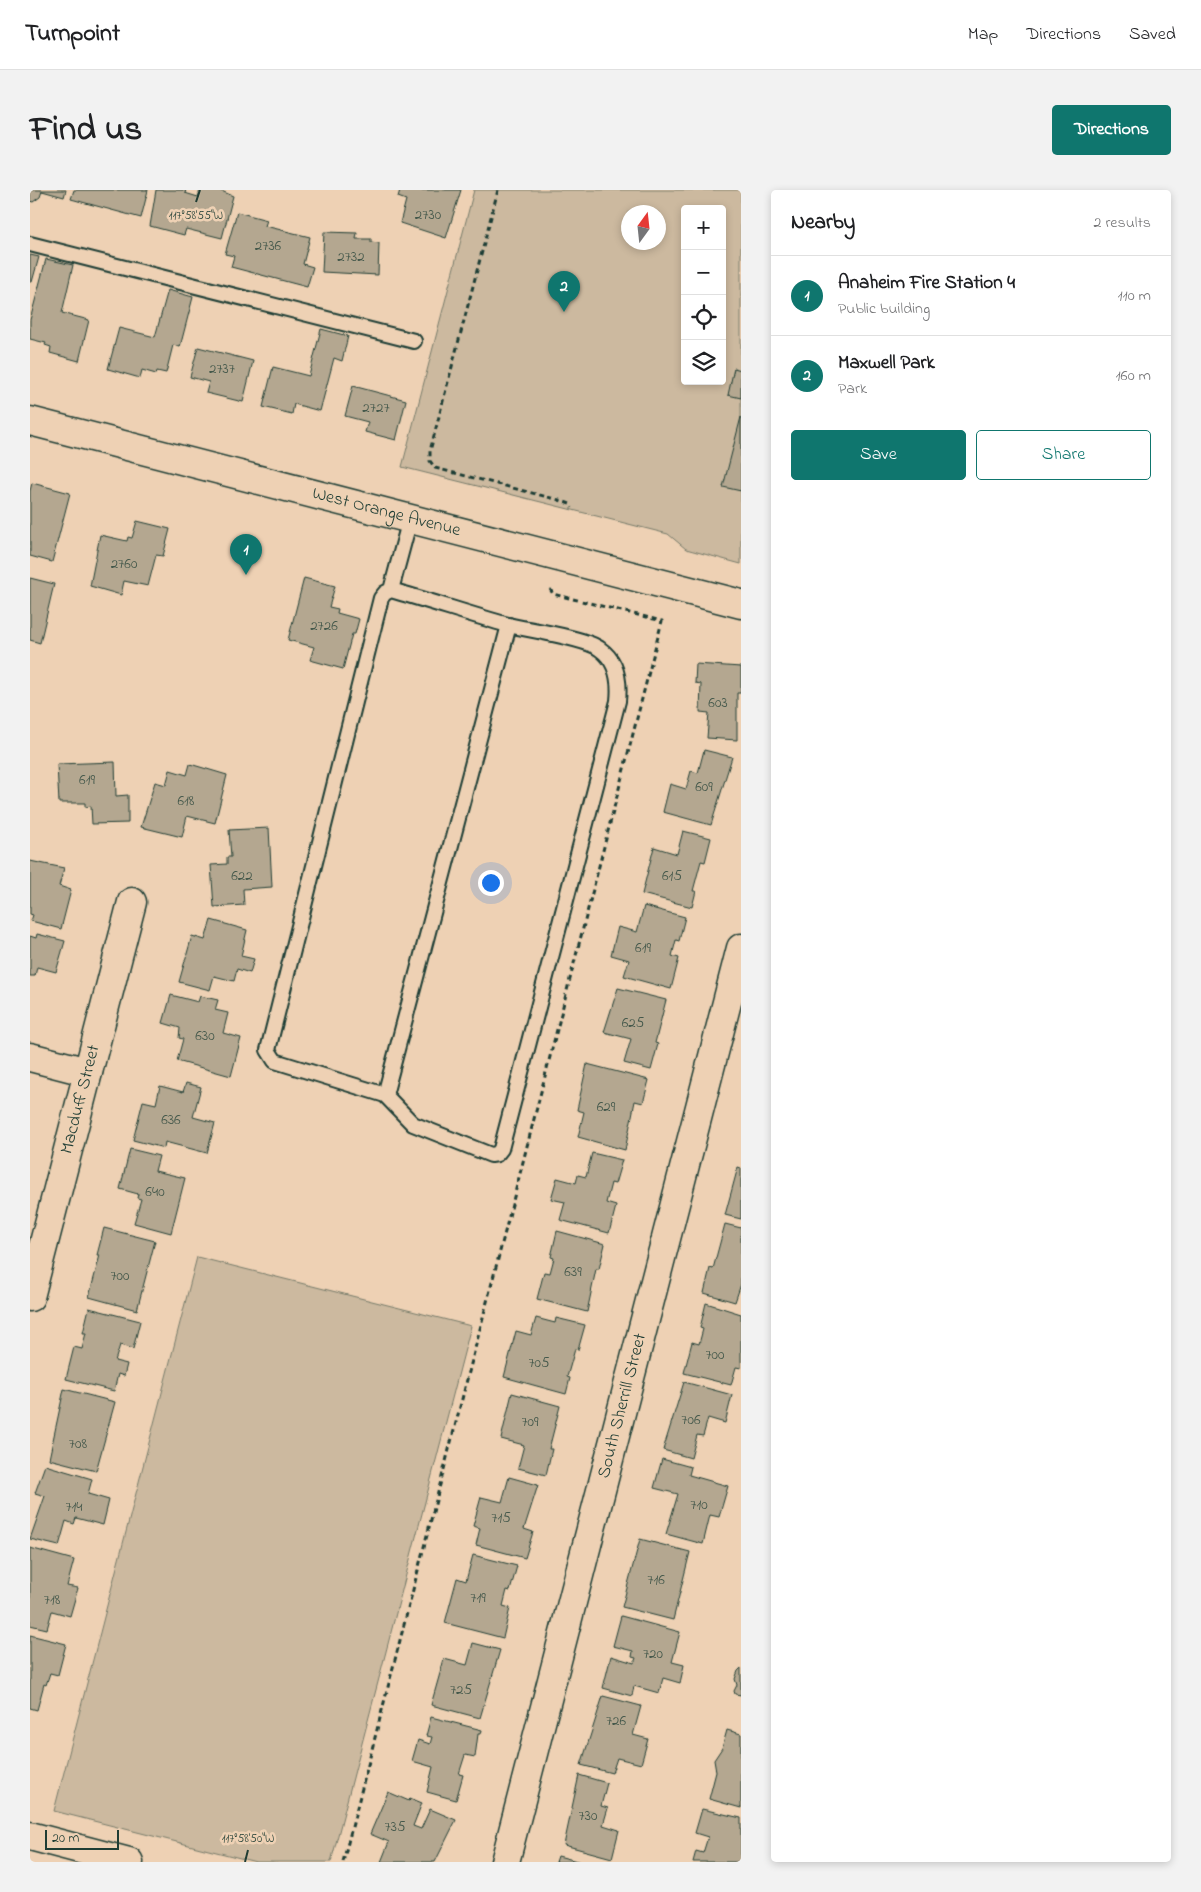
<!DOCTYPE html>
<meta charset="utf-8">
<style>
:root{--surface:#fff;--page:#f2f2f2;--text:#202124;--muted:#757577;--line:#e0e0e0;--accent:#0f766e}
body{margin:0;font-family:"Indie Flower",sans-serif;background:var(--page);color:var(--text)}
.controls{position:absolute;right:15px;top:15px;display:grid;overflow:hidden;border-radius:5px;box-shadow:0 2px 8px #0003}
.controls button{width:45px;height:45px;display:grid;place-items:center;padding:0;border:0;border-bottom:1px solid var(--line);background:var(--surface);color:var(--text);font:25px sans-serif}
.compass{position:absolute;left:591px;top:15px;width:45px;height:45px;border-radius:50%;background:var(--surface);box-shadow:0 2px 8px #0003;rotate:15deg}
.scale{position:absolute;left:15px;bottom:12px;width:74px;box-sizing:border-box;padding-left:5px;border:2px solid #1f3d34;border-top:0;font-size:14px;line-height:18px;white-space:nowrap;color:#1f3d34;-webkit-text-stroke:4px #eed1b4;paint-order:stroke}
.you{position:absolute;left:460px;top:692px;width:18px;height:18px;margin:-12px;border:4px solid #fff;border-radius:50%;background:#1a73e8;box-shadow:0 0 0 8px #1a73e833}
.badge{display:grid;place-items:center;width:32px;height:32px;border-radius:50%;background:var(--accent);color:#fff;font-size:16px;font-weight:700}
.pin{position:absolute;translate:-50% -41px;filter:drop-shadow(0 1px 2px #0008)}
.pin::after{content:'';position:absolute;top:26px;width:18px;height:15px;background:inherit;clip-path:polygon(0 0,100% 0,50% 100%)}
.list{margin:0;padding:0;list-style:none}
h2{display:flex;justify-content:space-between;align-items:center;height:65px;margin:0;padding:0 20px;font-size:21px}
h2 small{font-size:16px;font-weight:400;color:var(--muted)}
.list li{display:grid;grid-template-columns:32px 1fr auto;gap:15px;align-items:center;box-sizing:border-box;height:80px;padding:0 20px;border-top:1px solid var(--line)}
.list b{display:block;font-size:19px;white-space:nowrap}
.list p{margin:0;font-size:16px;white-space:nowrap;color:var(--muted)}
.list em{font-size:16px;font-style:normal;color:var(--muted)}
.actions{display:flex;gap:10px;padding:15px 20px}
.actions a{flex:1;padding:11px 0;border:1px solid var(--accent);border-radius:5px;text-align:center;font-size:18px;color:var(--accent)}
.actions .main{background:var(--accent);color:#fff}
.icon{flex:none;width:28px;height:28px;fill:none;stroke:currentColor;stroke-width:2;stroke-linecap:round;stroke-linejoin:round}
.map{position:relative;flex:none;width:711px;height:1672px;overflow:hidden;border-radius:5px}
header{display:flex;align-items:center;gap:30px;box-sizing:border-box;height:70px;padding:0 25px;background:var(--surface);border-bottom:1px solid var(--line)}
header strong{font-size:24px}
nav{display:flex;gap:28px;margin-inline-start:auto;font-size:18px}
.intro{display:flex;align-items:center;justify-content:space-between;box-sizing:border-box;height:120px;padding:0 30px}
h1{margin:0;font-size:35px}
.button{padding:12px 22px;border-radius:5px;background:var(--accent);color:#fff;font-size:18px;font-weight:700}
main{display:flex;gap:30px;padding:0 30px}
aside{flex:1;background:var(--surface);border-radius:5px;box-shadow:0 2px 8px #0003}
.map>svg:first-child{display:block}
.green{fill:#ccb99f;stroke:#767b6a;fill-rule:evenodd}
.building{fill:#b4a790;stroke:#1f3d34}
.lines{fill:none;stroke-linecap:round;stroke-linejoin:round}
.lane-casing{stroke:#1f3d34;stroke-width:18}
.street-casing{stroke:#1f3d34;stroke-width:31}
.secondary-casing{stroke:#1f3d34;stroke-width:31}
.path{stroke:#1f3d34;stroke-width:3;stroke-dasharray:5 4;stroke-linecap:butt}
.lane{stroke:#eed1b4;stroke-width:14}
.street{stroke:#eed1b4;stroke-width:28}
.secondary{stroke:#eed1b4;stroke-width:28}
.ticks{fill:none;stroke:#1f3d34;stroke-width:2}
.labels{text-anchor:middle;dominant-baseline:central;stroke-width:5;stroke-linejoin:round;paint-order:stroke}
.number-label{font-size:15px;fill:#44584b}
.street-label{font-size:18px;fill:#1f3d34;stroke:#eed1b4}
.ticks-label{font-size:12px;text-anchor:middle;fill:#1f3d34;stroke:#eed1b4;stroke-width:5;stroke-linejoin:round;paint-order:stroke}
</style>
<header>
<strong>Turnpoint</strong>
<nav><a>Map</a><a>Directions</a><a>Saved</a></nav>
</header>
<div class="intro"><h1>Find us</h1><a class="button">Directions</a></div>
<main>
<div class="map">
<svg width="711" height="1672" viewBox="0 0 711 1672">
<rect width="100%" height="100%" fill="#eed1b4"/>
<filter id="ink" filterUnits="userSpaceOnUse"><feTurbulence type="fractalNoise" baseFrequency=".02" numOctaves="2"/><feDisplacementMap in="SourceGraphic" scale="10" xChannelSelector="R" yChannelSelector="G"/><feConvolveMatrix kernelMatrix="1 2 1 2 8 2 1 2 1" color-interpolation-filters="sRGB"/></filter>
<g filter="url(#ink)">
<g class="green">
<path d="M 444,0 L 711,0 L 711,374 L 656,359 L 638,344 L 372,277 ZM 655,19 L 692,19 L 692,191 L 655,191 ZM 598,22 L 628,22 L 628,52 L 598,52 Z"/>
<polygon points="167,1067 441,1136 301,1672 226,1672 24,1621"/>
</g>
<g class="building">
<polygon points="0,0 36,0 34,7 12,1 10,7 3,12 0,11"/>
<polygon points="44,0 118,0 111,28 41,9"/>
<polygon points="126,0 156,0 155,3 168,7 170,0 189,0 203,6 192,48 156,39 154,45 120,36"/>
<polygon points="370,0 431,0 416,48 370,33 376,10 368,7"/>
<polygon points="207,22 237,30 235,36 280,47 273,74 283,77 277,97 201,77 204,66 195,64"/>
<polygon points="294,42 327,43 326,49 341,49 341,52 349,53 348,85 292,82"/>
<polygon points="0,65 9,67 2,92 0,92"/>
<polygon points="16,69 43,75 32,123 59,130 49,171 20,163 21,157 15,155 16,153 0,149 0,130"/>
<polygon points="138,100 163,107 150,157 143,155 136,183 127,181 126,184 112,180 110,188 78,179 89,138 125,147"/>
<polygon points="291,139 318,146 312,171 304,168 290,221 264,214 262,224 233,217 243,177 279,186"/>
<polygon points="168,157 223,171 213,212 176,203 179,192 160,187"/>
<polygon points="704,178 711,180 711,208 698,205"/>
<polygon points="323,196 376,210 366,250 335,242 338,232 315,226"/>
<polygon points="711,227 711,301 693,297"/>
<polygon points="2,293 40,303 22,372 0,366 0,301"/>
<polygon points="107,331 140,339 133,366 126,365 118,396 94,391 91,405 60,396 70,345 97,351 98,347 102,348"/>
<polygon points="0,388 24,394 10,453 0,450"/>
<polygon points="274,388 305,396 299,417 308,419 307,423 329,429 325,444 322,444 313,479 280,470 284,457 258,450"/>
<polygon points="666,474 711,477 711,503 707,503 707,550 677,548 679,523 670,522 671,494 665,493"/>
<polygon points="674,560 702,567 681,635 633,622 640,594 656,599 661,581 668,583"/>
<polygon points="85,572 86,606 98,605 98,633 62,634 61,616 55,617 55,613 29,613 27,574"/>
<polygon points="160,574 197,585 185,633 157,626 152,647 111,637 125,592 136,595 140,580 157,585"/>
<polygon points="239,638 242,697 213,699 214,715 184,717 181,675 197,674 197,667 201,667 199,640"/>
<polygon points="653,641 681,648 675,672 671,671 663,701 666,701 662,717 612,704 624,657 647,664"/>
<polygon points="0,671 34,678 29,696 41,700 31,739 1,731 3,725 0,724"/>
<polygon points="614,716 655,727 649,751 646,750 642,766 649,768 641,799 594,786 599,770 581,765 588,737 607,742"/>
<polygon points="181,730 217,740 211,766 224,769 220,783 207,779 204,791 184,786 180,800 149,792 162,746 175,750"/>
<polygon points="7,744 35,751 26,782 7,777 5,786 0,786 0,746 6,748"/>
<polygon points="588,798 636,810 625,853 628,854 621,880 594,873 601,849 574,842"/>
<polygon points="141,805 168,812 170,806 188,810 185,820 198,823 193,843 211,848 201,886 147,871 153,849 149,848 150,838 133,833"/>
<polygon points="557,874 619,890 613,913 605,911 595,960 548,947 554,922 547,920"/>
<polygon points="156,893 171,897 163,927 185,933 177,963 135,952 134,958 103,950 113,911 126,914 130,896 153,902"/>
<polygon points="100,959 129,966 125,981 155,988 141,1043 104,1033 111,1009 107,1008 108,1004 90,999"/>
<polygon points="562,963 592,970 585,994 581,993 576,1013 586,1016 579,1043 530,1030 535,1012 521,1009 527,988 546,993 548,985 556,987"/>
<polygon points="708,977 711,978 711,1029 695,1025"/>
<polygon points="695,1034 711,1038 711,1094 705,1112 674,1103 680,1078 683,1079"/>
<polygon points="74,1038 125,1051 107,1120 59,1107 70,1065 67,1065"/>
<polygon points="527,1041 575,1054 569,1079 566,1079 557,1122 507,1109 514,1082 520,1083 524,1068 521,1067"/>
<polygon points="676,1113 711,1124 711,1178 706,1177 701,1195 654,1183 662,1152 669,1154 673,1139 670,1138"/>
<polygon points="59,1118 110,1131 103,1159 90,1155 85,1171 97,1174 94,1186 88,1184 84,1201 36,1189 44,1157 52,1159 56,1143 53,1143"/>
<polygon points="506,1128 525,1133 526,1128 555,1135 548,1160 545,1159 537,1187 540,1188 536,1204 474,1187 486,1141 501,1145"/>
<polygon points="654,1192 702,1205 695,1233 678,1228 673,1246 667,1245 661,1268 633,1260"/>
<polygon points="34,1199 85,1212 66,1281 19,1269"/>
<polygon points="482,1203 530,1216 519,1259 522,1259 516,1285 488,1278 494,1255 471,1249"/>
<polygon points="632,1269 661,1277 659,1285 698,1296 689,1327 680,1325 673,1354 636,1344 648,1304 624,1298"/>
<polygon points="15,1275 62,1289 58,1304 79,1310 73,1335 46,1328 44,1334 36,1331 29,1356 0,1349 15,1306 5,1303"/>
<polygon points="479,1287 508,1295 494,1339 503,1342 495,1368 446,1355 450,1338 443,1336 451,1307 472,1312"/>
<polygon points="610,1349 660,1362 643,1430 592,1417"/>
<polygon points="0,1358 44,1370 37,1396 48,1398 40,1426 22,1421 17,1439 0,1435"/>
<polygon points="443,1365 487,1376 480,1401 477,1400 473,1416 480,1418 473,1448 415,1433 427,1388 436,1391"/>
<polygon points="591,1426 650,1442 642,1472 654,1475 650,1493 633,1488 629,1503 604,1496 602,1506 573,1498 581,1466 604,1473 606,1468 602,1467 603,1461 583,1456"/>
<polygon points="0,1445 36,1454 28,1485 20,1483 16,1495 14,1494 7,1520 0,1518"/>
<polygon points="443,1453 470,1460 450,1528 401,1515 414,1469 437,1475"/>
<polygon points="711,1478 711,1505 705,1504 704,1501 707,1495 705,1489 708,1481"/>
<polygon points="573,1506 611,1516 603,1545 618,1549 611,1574 587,1568 582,1583 551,1575"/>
<polygon points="401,1527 452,1540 451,1544 448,1544 445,1567 435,1565 429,1584 433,1585 426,1610 397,1602 403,1577 382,1571 388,1550 400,1554 402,1547 396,1546"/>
<polygon points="697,1540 711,1544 711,1618 679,1609 686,1582 684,1570 692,1558"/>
<polygon points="549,1585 577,1593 571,1616 578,1618 573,1635 589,1640 582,1668 534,1655"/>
<polygon points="358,1602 379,1611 380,1608 392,1613 383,1636 391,1639 400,1619 426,1630 405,1672 351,1672 359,1652 340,1644"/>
<polygon points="672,1619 711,1628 711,1672 663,1672 666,1661 673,1663 678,1647 665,1643"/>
<polygon points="528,1666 551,1672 526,1672"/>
</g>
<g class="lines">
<defs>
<g id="lane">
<polyline points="0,54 384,151"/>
<path d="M 361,400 L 355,403 L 351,408 L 238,860 L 245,871 L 355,905 L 383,934 L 461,965 L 467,964 L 471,959 L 588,511 C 590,492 587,471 570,459 C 556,448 499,440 478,435 C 439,424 400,411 361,400 L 380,329"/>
<polyline points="355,905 479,435"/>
</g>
<g id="street">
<polyline points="0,867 58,882"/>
<path id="s1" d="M 0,1107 L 102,712"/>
<polyline points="0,1646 99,1672"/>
<path id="s2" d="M 475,1672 L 711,758"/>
</g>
<g id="secondary">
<path id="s3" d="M 0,231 L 711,414"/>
</g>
</defs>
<use href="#lane" class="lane-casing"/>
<use href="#street" class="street-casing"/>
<use href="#secondary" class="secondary-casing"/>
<g class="path">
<polyline points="468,0 400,261 400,271 405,278 529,310 540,314 542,318"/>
<polyline points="313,1672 632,431 523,404 520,399"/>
</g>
<use href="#lane" class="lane"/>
<use href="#street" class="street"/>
<use href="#secondary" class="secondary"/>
</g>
</g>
<path class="ticks" d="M 166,12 L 170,0M 215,1672 L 218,1660"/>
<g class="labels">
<g class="number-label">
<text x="398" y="25">2730</text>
<text x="238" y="56">2736</text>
<text x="321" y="67">2732</text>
<text x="192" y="179">2737</text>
<text x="346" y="218">2727</text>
<text x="94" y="374">2760</text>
<text x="294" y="436">2726</text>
<text x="688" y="513">603</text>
<text x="57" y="590">619</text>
<text x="674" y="597">609</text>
<text x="156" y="611">618</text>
<text x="212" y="686">622</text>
<text x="642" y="686">615</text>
<text x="613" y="758">619</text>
<text x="603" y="833">625</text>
<text x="175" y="846">630</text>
<text x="576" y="917">629</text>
<text x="141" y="930">636</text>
<text x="125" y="1002">640</text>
<text x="543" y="1082">639</text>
<text x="90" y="1086">700</text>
<text x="685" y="1165">700</text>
<text x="509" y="1173">705</text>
<text x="661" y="1230">706</text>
<text x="500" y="1232">709</text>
<text x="48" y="1254">708</text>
<text x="669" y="1315">710</text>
<text x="44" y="1317">714</text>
<text x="471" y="1328">715</text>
<text x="626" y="1390">716</text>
<text x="448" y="1408">719</text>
<text x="22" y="1410">718</text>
<text x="623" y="1464">720</text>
<text x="431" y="1500">725</text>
<text x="586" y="1531">726</text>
<text x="558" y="1626">730</text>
<text x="365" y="1637">735</text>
</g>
<g class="street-label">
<text stroke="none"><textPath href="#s3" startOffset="368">West Orange Avenue</textPath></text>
<text stroke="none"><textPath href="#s1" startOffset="204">Macduff Street</textPath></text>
<text stroke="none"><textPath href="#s2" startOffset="471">South Sherrill Street</textPath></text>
</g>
</g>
<g class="ticks-label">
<text x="166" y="29">117°58'55"W</text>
<text x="218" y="1652">117°58'50"W</text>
</g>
</svg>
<div class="controls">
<button>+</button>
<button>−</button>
<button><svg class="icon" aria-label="locate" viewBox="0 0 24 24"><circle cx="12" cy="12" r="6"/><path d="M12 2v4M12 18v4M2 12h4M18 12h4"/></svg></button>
<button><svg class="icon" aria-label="layers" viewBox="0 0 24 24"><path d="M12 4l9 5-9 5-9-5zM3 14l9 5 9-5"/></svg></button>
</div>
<svg class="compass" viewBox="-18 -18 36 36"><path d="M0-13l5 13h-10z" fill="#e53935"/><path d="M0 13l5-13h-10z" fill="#757577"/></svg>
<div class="scale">20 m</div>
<div class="you"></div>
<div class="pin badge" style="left:216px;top:385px">1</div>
<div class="pin badge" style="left:534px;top:122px">2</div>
</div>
<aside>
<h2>Nearby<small>2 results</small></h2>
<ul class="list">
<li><span class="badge">1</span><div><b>Anaheim Fire Station 4</b><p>Public building</p></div><em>110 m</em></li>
<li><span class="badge">2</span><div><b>Maxwell Park</b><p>Park</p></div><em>160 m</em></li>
</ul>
<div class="actions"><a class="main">Save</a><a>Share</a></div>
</aside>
</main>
